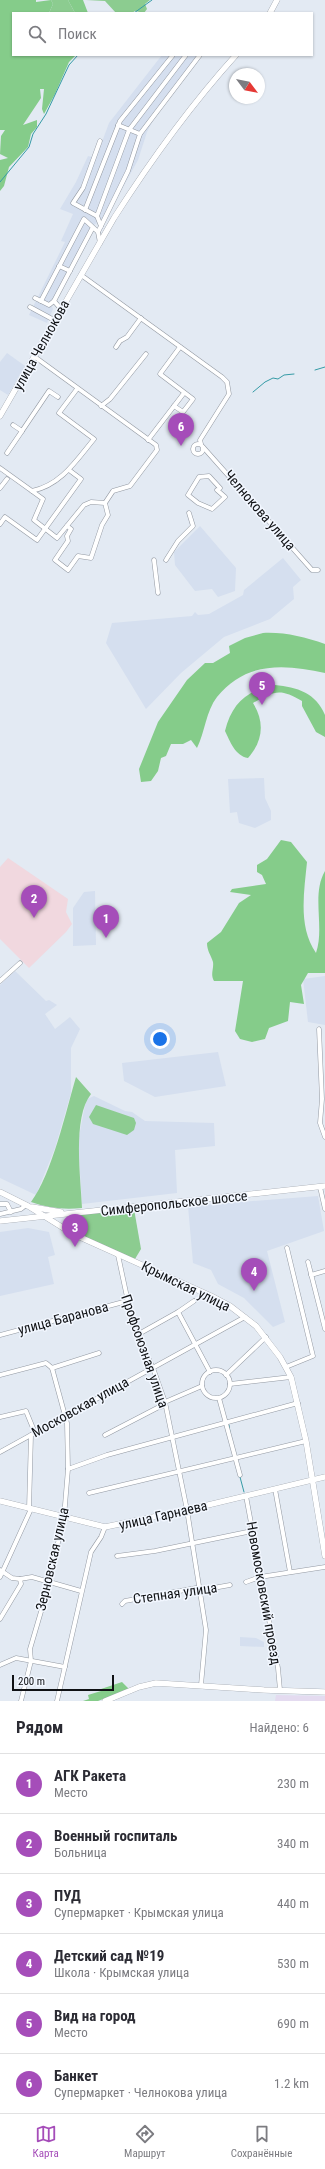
<!DOCTYPE html>
<html lang="ru">
<meta charset="utf-8">
<style>
:root{--surface:#fff;--page:#f7f7f7;--text:#2b2b33;--muted:#7c7c81;--line:#e1e1e2;--accent:#a54db9}
body{margin:0;font-family:"Roboto Condensed",sans-serif;background:var(--page);color:var(--text)}
.compass{position:absolute;left:229px;top:68px;width:36px;height:36px;border-radius:50%;background:var(--surface);box-shadow:0 1px 3px #0004;rotate:122deg}
.scale{position:absolute;left:12px;bottom:10px;width:102px;box-sizing:border-box;padding-left:4px;border:2px solid #0f1114;border-top:0;font-size:11px;line-height:14px;white-space:nowrap;color:#0f1114;-webkit-text-stroke:3px #f2f7ff;paint-order:stroke}
.you{position:absolute;left:160px;top:1039px;width:14px;height:14px;margin:-10px;border:3px solid #fff;border-radius:50%;background:#1a73e8;box-shadow:0 0 0 6px #1a73e833}
.badge{display:grid;place-items:center;width:26px;height:26px;border-radius:50%;background:var(--accent);color:#fff;font-size:13px;font-weight:700}
.pin{position:absolute;translate:-50% -33px;filter:drop-shadow(0 1px 2px #0008)}
.pin::after{content:'';position:absolute;top:21px;width:14px;height:12px;background:inherit;clip-path:polygon(0 0,100% 0,50% 100%)}
.list{margin:0;padding:0;list-style:none}
h2{display:flex;justify-content:space-between;align-items:center;height:52px;margin:0;padding:0 16px;font-size:17px}
h2 small{font-size:13px;font-weight:400;color:var(--muted)}
.list li{display:grid;grid-template-columns:26px 1fr auto;gap:12px;align-items:center;box-sizing:border-box;height:60px;padding:0 16px;border-top:1px solid var(--line)}
.list b{display:block;font-size:15px;white-space:nowrap}
.list p{margin:0;font-size:13px;white-space:nowrap;color:var(--muted)}
.list em{font-size:13px;font-style:normal;color:var(--muted)}
.icon{flex:none;width:22px;height:22px;fill:none;stroke:currentColor;stroke-width:2;stroke-linecap:round;stroke-linejoin:round}
.map{position:relative;flex:none;width:325px;height:1701px;overflow:hidden}
.search{position:absolute;background:var(--surface);box-shadow:0 1px 3px #0004;left:12px;right:12px;top:12px;height:44px;display:flex;align-items:center;gap:10px;box-sizing:border-box;padding:0 14px;border-radius:0px;color:var(--muted);font-size:15px}
.sheet{height:412px;background:var(--surface)}
nav{display:flex;justify-content:space-around;align-items:center;box-sizing:border-box;height:56px;border-top:1px solid var(--line);background:var(--surface);font-size:11px;color:var(--muted)}
nav a{display:grid;justify-items:center;gap:2px}
nav .on{color:var(--accent)}
.map>svg:first-child{display:block}
.commercial{fill:#e4dbf0}
.built{fill:#d5dfef}
.medical{fill:#f1d8df}
.green{fill:#8ccc90}
.forest{fill:#85cc8a}
.lines{fill:none;stroke-linecap:round;stroke-linejoin:round}
.stream{stroke:#359ba6;stroke-width:1}
.street-casing{stroke:#9399a2;stroke-width:5}
.secondary-casing{stroke:#9399a2;stroke-width:6}
.street{stroke:#fff;stroke-width:4}
.secondary{stroke:#fff;stroke-width:5.5}
.labels{text-anchor:middle;dominant-baseline:central;stroke-width:3;stroke-linejoin:round;paint-order:stroke}
.street-label{font-size:14px;fill:#0f1114;stroke:#f2f7ff}
</style>
<div class="map">
<svg width="325" height="1701" viewBox="0 0 325 1701">
<rect width="100%" height="100%" fill="#e3eaf3"/>
<polygon class="commercial" points="276,1695 325,1696 325,1701 275,1701"/>
<g class="built">
<polygon points="162,55 201,55 161,105 147,132 138,160 107,216 91,227 51,305 53,309 47,323 29,315 65,242 61,241 73,214 60,209 76,182 88,156 96,158 109,123"/>
<polygon points="7,353 25,366 8,395 0,390 0,362"/>
<polygon points="200,526 236,568 235,591 218,597 212,589 195,591 175,565 174,552"/>
<polygon points="283,558 301,580 293,587 294,599 270,619 224,637 181,673 146,709 106,643 112,623 192,616 195,612 198,615 209,614 243,595 244,590"/>
<polygon points="264,778 265,798 271,811 271,820 255,828 239,823 237,812 230,813 228,779"/>
<polygon points="95,891 96,945 73,946 73,908 84,892"/>
<polygon points="15,971 46,1001 49,1000 57,1005 45,1014 55,1029 70,1017 80,1029 71,1048 71,1093 55,1148 36,1195 0,1178 0,985"/>
<polygon points="325,976 325,1025 308,1022 303,979"/>
<polygon points="218,1052 226,1086 155,1097 124,1081 122,1063"/>
<polygon points="94,1096 125,1111 132,1112 145,1121 214,1123 215,1146 175,1150 177,1193 82,1204 78,1142 85,1105 87,1099"/>
<polygon points="318,1196 324,1231 267,1251 285,1322 273,1327 244,1298 218,1284 211,1270 193,1263 188,1206"/>
<polygon points="28,1228 49,1232 55,1255 48,1257 54,1284 0,1296 0,1232"/>
<polygon points="240,1637 256,1638 264,1642 264,1647 240,1646"/>
</g>
<polygon class="medical" points="8,858 68,899 66,912 72,924 66,932 29,968 0,939 0,867"/>
<g class="green">
<polygon points="51,0 68,0 75,13 49,13 53,4"/>
<polygon points="86,0 150,0 145,4 147,9 144,13 135,11 132,13 116,13 105,1"/>
<path d="M 76,1077 L 91,1094 C 72,1118 81,1178 82,1208 C 64,1210 48,1208 31,1202 C 52,1174 66,1111 76,1077 Z"/>
<polygon points="96,1105 134,1118 136,1123 134,1130 127,1135 93,1124 89,1117"/>
<polygon points="134,1209 141,1249 135,1259 75,1232 65,1224 68,1217 73,1215"/>
</g>
<g class="forest">
<polygon points="0,0 36,0 36,2 51,0 53,4 49,13 13,13 13,55 76,55 69,62 55,94 44,114 42,109 44,89 40,89 41,98 23,125 37,120 37,127 31,134 28,147 9,167 4,186 0,191 0,160 8,158 0,154 1,136 5,130 0,130"/>
<polygon points="68,0 83,0 88,13 75,13"/>
<path d="M 263,633 C 285,632 304,637 325,644 L 325,673 C 285,664 246,661 217,697 C 206,711 205,732 197,748 L 191,740 L 183,744 L 171,744 L 166,756 L 161,758 L 158,771 L 151,781 L 141,782 L 139,769 L 158,722 L 187,680 L 205,663 L 213,663 L 230,653 L 229,646 L 245,638 Z"/>
<path d="M 275,685 C 297,687 316,693 325,715 C 325,720 325,731 325,737 L 316,732 L 302,706 L 302,701 C 280,688 274,691 253,703 C 265,722 263,741 248,758 C 235,756 230,741 225,731 C 232,703 247,690 275,685 Z"/>
<path d="M 281,840 L 291,842 L 307,862 C 304,893 298,927 316,953 C 325,927 311,895 325,871 L 325,973 L 308,973 L 301,985 L 304,1004 L 290,1002 L 288,1021 L 269,1028 L 265,1039 L 252,1042 L 240,1039 L 235,1031 L 243,981 L 214,981 C 210,974 214,969 213,962 C 211,955 207,951 207,943 L 221,932 L 239,903 L 251,895 L 230,892 L 232,889 L 266,884 L 262,875 L 257,872 L 257,865 L 267,859 Z"/>
<polygon points="122,1682 129,1689 98,1701 83,1701 89,1699 88,1695 101,1691 101,1689"/>
</g>
<g class="lines">
<g class="stream">
<polyline points="134,13 152,0"/>
<polyline points="0,182 29,147 33,134 46,114 69,65 78,55"/>
<polyline points="315,370 325,367"/>
<polyline points="253,392 265,382 273,378 278,379 284,375 294,374"/>
<polyline points="229,1425 230,1433"/>
<polyline points="240,1477 244,1492"/>
</g>
<defs>
<g id="street">
<polyline points="140,134 200,55"/>
<polyline points="85,210 120,121 173,55"/>
<polyline points="97,216 129,130 186,55"/>
<polyline points="101,226 128,171 140,134 118,125"/>
<polyline points="92,229 54,301 49,305 41,301 84,219 98,232"/>
<polyline points="100,243 98,232 101,226 97,216 73,203 83,188 100,141"/>
<polyline points="59,266 70,271"/>
<polyline points="81,275 222,377 227,382 229,394 200,440 201,444"/>
<polyline points="35,298 41,301"/>
<polyline points="54,301 61,309"/>
<polyline points="30,307 54,320"/>
<polyline points="116,347 120,341 127,337 141,318"/>
<polyline points="35,357 156,445 157,450 130,486 113,491 105,503 108,515 102,525 91,558 78,556 68,570 55,560 68,541 67,536 71,529 67,526"/>
<polyline points="101,406 110,399 146,354"/>
<polyline points="174,406 183,412 193,399 160,374 180,347"/>
<polyline points="13,425 22,431 49,391 58,397"/>
<polyline points="148,440 184,393"/>
<circle cx="198" cy="449" r="5"/>
<polyline points="203,447 312,570 318,570"/>
<polyline points="7,453 22,431"/>
<path d="M 0,468 L 32,491 C 61,485 76,461 94,439 L 59,413 L 77,389"/>
<polyline points="0,488 7,479"/>
<polyline points="217,490 225,497 212,509 198,503 188,495 199,477 209,476 220,488"/>
<polyline points="32,491 43,499 34,520 57,538 84,505 91,502 105,503"/>
<polyline points="0,524 5,517 37,540 81,479 69,470"/>
<polyline points="154,560 158,593"/>
<polyline points="166,560 178,541 193,526 189,513"/>
<polyline points="0,981 20,963"/>
<polyline points="319,1029 322,1099 320,1123 325,1137"/>
<polyline points="320,1187 325,1209"/>
<polyline points="0,1204 7,1204 11,1212"/>
<polyline points="0,1214 21,1209 26,1205"/>
<polyline points="118,1255 133,1325 153,1368 165,1402 187,1510 206,1630 201,1685"/>
<polyline points="308,1262 325,1329"/>
<polyline points="311,1275 325,1271"/>
<polyline points="178,1312 210,1372"/>
<polyline points="0,1335 127,1301"/>
<polyline points="137,1335 178,1312 194,1301"/>
<polyline points="286,1367 313,1356 287,1248"/>
<polyline points="52,1368 99,1353"/>
<circle cx="216" cy="1384" r="14"/>
<polyline points="0,1375 46,1363 52,1368"/>
<polyline points="226,1375 266,1337"/>
<polyline points="230,1384 291,1377"/>
<polyline points="219,1398 240,1475"/>
<polyline points="165,1402 202,1386"/>
<polyline points="0,1417 26,1411 35,1433"/>
<polyline points="105,1435 159,1407 165,1406"/>
<polyline points="0,1452 245,1317"/>
<polyline points="68,1469 107,1455 298,1403"/>
<polyline points="275,1489 290,1572"/>
<polyline points="89,1493 306,1441"/>
<polyline points="246,1496 278,1668 280,1690"/>
<polyline points="29,1509 31,1435"/>
<polyline points="117,1556 155,1551 252,1531"/>
<polyline points="0,1570 12,1578 20,1579 32,1577 81,1591"/>
<polyline points="0,1577 31,1509"/>
<polyline points="246,1582 260,1577 325,1567"/>
<polyline points="122,1604 125,1601 196,1588 202,1590 230,1585"/>
<polyline points="0,1619 21,1584 20,1579"/>
<polyline points="0,1665 16,1658 65,1667"/>
<polyline points="21,1701 31,1661 30,1649 45,1598 64,1517 68,1469 67,1423 52,1368"/>
<polyline points="57,1701 91,1552 101,1537 105,1527"/>
</g>
<g id="secondary">
<polyline points="270,13 277,0"/>
<path d="M 0,416 L 114,218 C 151,160 190,106 236,55"/>
<polyline points="0,1192 28,1206 73,1234 211,1296 230,1306 256,1326 280,1357 291,1377 306,1441 325,1556"/>
<polyline points="32,1207 61,1212"/>
<polyline points="0,1221 325,1186"/>
<polyline points="0,1501 105,1527 187,1510 325,1477"/>
<polyline points="105,1701 139,1687 156,1683 264,1690 325,1692"/>
</g>
</defs>
<use href="#street" class="street-casing"/>
<use href="#secondary" class="secondary-casing"/>
<use href="#street" class="street"/>
<use href="#secondary" class="secondary"/>
</g>
<g class="labels">
<g class="street-label">
<text transform="translate(41 345) rotate(-61)">улица Челнокова</text>
<text transform="translate(260 510) rotate(49)">Челнокова улица</text>
<text transform="translate(174 1203) rotate(-6)">Симферопольское шоссе</text>
<text transform="translate(186 1286) rotate(26)">Крымская улица</text>
<text transform="translate(63 1318) rotate(-15)">улица Баранова</text>
<text transform="translate(145 1351) rotate(71)">Профсоюзная улица</text>
<text transform="translate(80 1407) rotate(-29)">Московская улица</text>
<text transform="translate(163 1515) rotate(-13)">улица Гарнаева</text>
<text transform="translate(52 1559) rotate(-77)">Зерновская улица</text>
<text transform="translate(175 1593) rotate(-8)">Степная улица</text>
<text transform="translate(264 1593) rotate(80)">Новомосковский проезд</text>
</g>
</g>
</svg>
<svg class="compass" viewBox="-18 -18 36 36"><path d="M0-13l5 13h-10z" fill="#e53935"/><path d="M0 13l5-13h-10z" fill="#7c7c81"/></svg>
<div class="scale">200 m</div>
<div class="you"></div>
<div class="pin badge" style="left:106px;top:938px">1</div>
<div class="pin badge" style="left:34px;top:918px">2</div>
<div class="pin badge" style="left:75px;top:1247px">3</div>
<div class="pin badge" style="left:254px;top:1291px">4</div>
<div class="pin badge" style="left:262px;top:705px">5</div>
<div class="pin badge" style="left:181px;top:446px">6</div>
<div class="search"><svg class="icon" aria-label="search" viewBox="0 0 24 24"><circle cx="10" cy="10" r="6"/><path d="M15 15l6 6"/></svg>Поиск</div>
</div>
<section class="sheet">
<h2>Рядом<small>Найдено: 6</small></h2>
<ul class="list">
<li><span class="badge">1</span><div><b>АГК Ракета</b><p>Место</p></div><em>230 m</em></li>
<li><span class="badge">2</span><div><b>Военный госпиталь</b><p>Больница</p></div><em>340 m</em></li>
<li><span class="badge">3</span><div><b>ПУД</b><p>Супермаркет · Крымская улица</p></div><em>440 m</em></li>
<li><span class="badge">4</span><div><b>Детский сад №19</b><p>Школа · Крымская улица</p></div><em>530 m</em></li>
<li><span class="badge">5</span><div><b>Вид на город</b><p>Место</p></div><em>690 m</em></li>
<li><span class="badge">6</span><div><b>Банкет</b><p>Супермаркет · Челнокова улица</p></div><em>1.2 km</em></li>
</ul>
</section>
<nav>
<a class="on"><svg class="icon" aria-label="map" viewBox="0 0 24 24"><path d="M3 6l6-2 6 2 6-2v14l-6 2-6-2-6 2zM9 4v14M15 6v14"/></svg>Карта</a>
<a><svg class="icon" aria-label="directions" viewBox="0 0 24 24"><path d="M12 3l9 9-9 9-9-9zM9 14v-3h6M13 9l2 2-2 2"/></svg>Маршрут</a>
<a><svg class="icon" aria-label="saved" viewBox="0 0 24 24"><path d="M7 4h10v16l-5-4-5 4z"/></svg>Сохранённые</a>
</nav>
